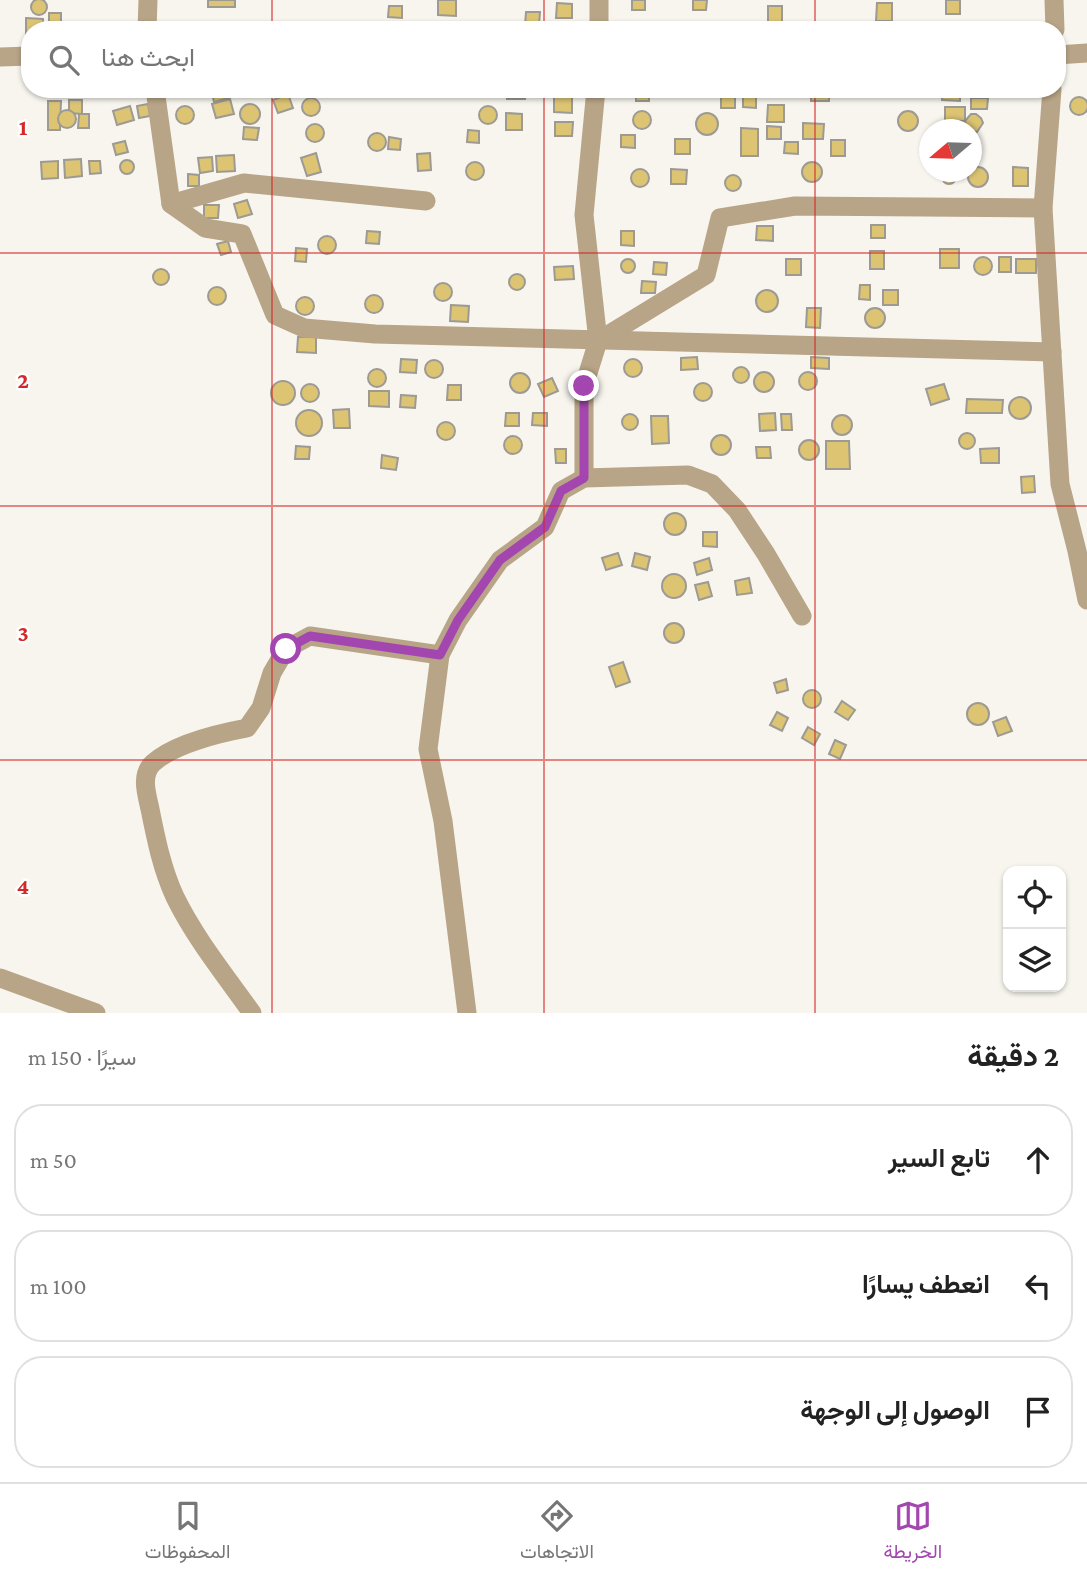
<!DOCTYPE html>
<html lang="ar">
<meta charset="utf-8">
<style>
:root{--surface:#fff;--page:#f2f2f2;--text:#222;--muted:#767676;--line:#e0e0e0;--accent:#a346af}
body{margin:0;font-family:"Crimson Pro",Vazirmatn,serif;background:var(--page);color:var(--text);direction:rtl}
.controls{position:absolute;right:21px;bottom:21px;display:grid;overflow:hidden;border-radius:14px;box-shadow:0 2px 5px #0004}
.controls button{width:63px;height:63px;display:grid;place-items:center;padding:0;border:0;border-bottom:2px solid var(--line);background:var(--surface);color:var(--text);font:35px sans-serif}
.compass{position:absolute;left:919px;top:119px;width:63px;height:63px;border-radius:50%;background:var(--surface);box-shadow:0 2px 5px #0004;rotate:251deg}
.stop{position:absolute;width:21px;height:21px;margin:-16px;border:5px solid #a346af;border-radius:50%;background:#fff}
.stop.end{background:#a346af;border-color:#fff;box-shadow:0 2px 7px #0008}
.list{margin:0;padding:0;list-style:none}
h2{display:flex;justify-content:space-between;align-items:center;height:91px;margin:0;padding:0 28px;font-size:30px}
h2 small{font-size:23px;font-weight:400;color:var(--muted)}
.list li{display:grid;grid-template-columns:46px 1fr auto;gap:21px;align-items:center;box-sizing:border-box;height:112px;margin:0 14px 14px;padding:0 14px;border:2px solid var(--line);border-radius:28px}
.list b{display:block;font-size:26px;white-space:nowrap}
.list em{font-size:23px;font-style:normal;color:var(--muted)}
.icon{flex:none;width:38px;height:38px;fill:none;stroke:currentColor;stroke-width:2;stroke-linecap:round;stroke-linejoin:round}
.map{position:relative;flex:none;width:1087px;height:1013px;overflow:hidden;direction:ltr}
.search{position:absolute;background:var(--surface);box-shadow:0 2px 5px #0004;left:21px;right:21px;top:21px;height:77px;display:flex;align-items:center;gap:18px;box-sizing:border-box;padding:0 24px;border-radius:28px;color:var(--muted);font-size:26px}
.sheet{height:469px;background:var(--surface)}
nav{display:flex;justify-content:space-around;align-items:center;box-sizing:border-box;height:98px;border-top:2px solid var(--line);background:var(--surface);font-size:19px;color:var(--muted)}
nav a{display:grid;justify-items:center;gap:4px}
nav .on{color:var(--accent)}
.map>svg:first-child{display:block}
.building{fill:#dcc473;stroke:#9c9a93;stroke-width:2}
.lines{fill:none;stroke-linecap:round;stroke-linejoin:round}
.minor{stroke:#b8a486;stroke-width:19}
.route{stroke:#a346af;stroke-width:9}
.grid{fill:none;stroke:#d62828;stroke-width:2;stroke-opacity:0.55}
.grid-label{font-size:23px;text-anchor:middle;font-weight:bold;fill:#d62828;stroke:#fff;stroke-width:5;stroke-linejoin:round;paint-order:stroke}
</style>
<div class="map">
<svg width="1087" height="1013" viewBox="0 0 1087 1013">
<rect width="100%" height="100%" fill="#f7f5ee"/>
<g class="building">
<circle cx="39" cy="7" r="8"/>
<rect x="208" y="0" width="27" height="7"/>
<polygon points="438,0 456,0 456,16 438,15"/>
<rect x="632" y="0" width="13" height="10"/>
<polygon points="693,0 707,0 706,10 693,10"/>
<rect x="946" y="0" width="14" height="14"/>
<polygon points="557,3 572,4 572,18 556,18"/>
<polygon points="877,3 892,3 892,21 876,21"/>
<polygon points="389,6 402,6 402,18 388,17"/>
<rect x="768" y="6" width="14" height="17"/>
<polygon points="526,12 540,12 539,25 525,25"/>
<rect x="49" y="13" width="12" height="17"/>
<polygon points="26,18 43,19 43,30 30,30 30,41 26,41"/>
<polygon points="226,89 229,98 214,102 212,93"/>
<polygon points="507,89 526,89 525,99 507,99"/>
<polygon points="554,89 572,89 572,113 554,112"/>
<rect x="636" y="89" width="13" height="12"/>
<rect x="811" y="89" width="18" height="12"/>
<polygon points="943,89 960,89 960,101 942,100"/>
<rect x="721" y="91" width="14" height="17"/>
<polygon points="743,92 756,92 756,108 743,107"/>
<polygon points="288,94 293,108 278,113 273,100"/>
<circle cx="1079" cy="106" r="9"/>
<polygon points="971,98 988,98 987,109 971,109"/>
<circle cx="311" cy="107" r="9"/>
<polygon points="230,99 234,114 216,118 212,104"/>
<polygon points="69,100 82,100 82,114 69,113"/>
<polygon points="48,101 61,101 60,130 48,130"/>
<polygon points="148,104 150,116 139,118 137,106"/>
<circle cx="250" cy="114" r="10"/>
<polygon points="768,105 784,105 784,122 767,122"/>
<circle cx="488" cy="115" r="9"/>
<polygon points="130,106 134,120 117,125 113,111"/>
<circle cx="185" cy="115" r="9"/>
<rect x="945" y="107" width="20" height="14"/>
<circle cx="67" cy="119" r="9"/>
<circle cx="908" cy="121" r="10"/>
<circle cx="642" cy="120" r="9"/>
<polygon points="506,113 522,114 522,130 506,130"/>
<circle cx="707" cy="124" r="11"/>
<polygon points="79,114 89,114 89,128 78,128"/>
<polygon points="971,114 976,114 981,118 983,123 977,132 966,129 965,121"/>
<polygon points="555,122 573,122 572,136 555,136"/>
<polygon points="803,123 824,124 823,139 803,139"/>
<circle cx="315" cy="133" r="9"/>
<polygon points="767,126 781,127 781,139 767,139"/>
<polygon points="244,127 259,128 257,140 243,139"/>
<polygon points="741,128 758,129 758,156 741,156"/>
<polygon points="468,130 479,131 479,143 467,142"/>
<circle cx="377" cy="142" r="9"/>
<polygon points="621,135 635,135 635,148 621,147"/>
<polygon points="389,137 401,139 400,150 388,149"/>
<rect x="675" y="139" width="15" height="15"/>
<rect x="831" y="140" width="14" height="16"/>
<polygon points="125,141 128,152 116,155 113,144"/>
<polygon points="785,142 798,142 798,154 784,153"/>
<polygon points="316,153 321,172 307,176 301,158"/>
<polygon points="430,153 431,170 418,171 417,154"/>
<polygon points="234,155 235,171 217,172 216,156"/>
<polygon points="212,157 213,171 200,173 198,158"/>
<polygon points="81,159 82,176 65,178 64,160"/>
<circle cx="127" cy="167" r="7"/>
<polygon points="58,161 58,178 42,179 41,162"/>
<polygon points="89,161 100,161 101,173 90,174"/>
<circle cx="812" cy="172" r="10"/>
<circle cx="475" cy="171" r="9"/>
<polygon points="1013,167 1028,168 1028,186 1013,186"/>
<circle cx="978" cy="177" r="10"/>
<polygon points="671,169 687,170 686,184 671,184"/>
<circle cx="640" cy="178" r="9"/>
<circle cx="949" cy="177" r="7"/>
<polygon points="188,174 199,175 199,186 188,186"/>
<circle cx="733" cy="183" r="8"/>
<polygon points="247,200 252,214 238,218 234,204"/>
<polygon points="204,205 219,205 218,218 204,218"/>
<rect x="871" y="225" width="14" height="13"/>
<polygon points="757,226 773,226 773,241 756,240"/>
<polygon points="367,231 380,232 379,244 366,243"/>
<polygon points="621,231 634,231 634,246 621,245"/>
<circle cx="327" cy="245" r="9"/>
<polygon points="228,241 231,252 221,255 217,244"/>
<polygon points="296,248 307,249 306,262 295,261"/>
<rect x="940" y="249" width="19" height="19"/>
<rect x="870" y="251" width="14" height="18"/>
<circle cx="983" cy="266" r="9"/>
<rect x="999" y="257" width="12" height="15"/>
<circle cx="628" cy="266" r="7"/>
<rect x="786" y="259" width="15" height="16"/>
<rect x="1016" y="259" width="20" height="14"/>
<polygon points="654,262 667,263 666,275 653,274"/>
<polygon points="573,266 574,279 555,280 554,267"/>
<circle cx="161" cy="277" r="8"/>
<circle cx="517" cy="282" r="8"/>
<polygon points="642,281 656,282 655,293 641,293"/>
<circle cx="443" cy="292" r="9"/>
<polygon points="860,285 870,285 870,300 859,299"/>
<circle cx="217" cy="296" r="9"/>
<circle cx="767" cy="301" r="11"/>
<rect x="883" y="290" width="15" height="15"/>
<circle cx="374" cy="304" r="9"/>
<circle cx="305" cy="306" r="9"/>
<polygon points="451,305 469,306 468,322 450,321"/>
<circle cx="875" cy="318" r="10"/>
<polygon points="807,308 821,308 820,328 806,327"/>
<polygon points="298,337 316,337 316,353 297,352"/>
<polygon points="697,357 698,369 681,370 681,358"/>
<polygon points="811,357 829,358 829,369 811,368"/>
<circle cx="633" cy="368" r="9"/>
<polygon points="401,359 417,360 416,373 400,372"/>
<circle cx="434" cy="369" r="9"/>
<circle cx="741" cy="375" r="8"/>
<circle cx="377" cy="378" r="9"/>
<circle cx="764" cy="382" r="10"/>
<circle cx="808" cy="381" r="9"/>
<circle cx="520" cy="383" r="10"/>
<polygon points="552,378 558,391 544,397 538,384"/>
<circle cx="283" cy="393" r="12"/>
<circle cx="703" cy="392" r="9"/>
<polygon points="944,384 949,399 931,405 926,389"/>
<circle cx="310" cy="393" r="9"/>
<polygon points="448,385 461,385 461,400 447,400"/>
<polygon points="369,391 389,391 389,407 369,406"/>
<polygon points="401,395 416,396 415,408 400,407"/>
<circle cx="1020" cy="408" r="11"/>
<polygon points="967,399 1003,400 1002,413 966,413"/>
<polygon points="349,409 350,428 334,428 333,410"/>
<circle cx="309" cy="423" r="13"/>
<polygon points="506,413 519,413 519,426 505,426"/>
<polygon points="533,413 547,413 547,426 532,425"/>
<polygon points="775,413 776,430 760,431 759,414"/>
<circle cx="630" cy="422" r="8"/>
<polygon points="781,414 791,414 792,430 782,430"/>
<circle cx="842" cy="425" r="10"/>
<polygon points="651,416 668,416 669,443 652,444"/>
<circle cx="446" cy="431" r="9"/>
<circle cx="967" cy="441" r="8"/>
<circle cx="721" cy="445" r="10"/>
<circle cx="513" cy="445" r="9"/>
<circle cx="809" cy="450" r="10"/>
<polygon points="826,441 849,441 850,469 826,469"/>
<polygon points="296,446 310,447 309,459 295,459"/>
<polygon points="756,447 770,447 771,458 757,458"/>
<polygon points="999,448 999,463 981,463 980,449"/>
<polygon points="555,449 566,449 566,463 556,463"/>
<polygon points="382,455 398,458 396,470 381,468"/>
<polygon points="1034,476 1035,492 1022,493 1021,477"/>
<circle cx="675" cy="524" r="11"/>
<polygon points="703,532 717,532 717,547 703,546"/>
<polygon points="618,553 622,565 606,570 602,558"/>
<polygon points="635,553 650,557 647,570 632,566"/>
<polygon points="709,558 712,570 697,575 694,563"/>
<circle cx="674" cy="586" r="12"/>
<polygon points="749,578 752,593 737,595 735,581"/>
<polygon points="708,582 712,596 699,600 695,585"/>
<circle cx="674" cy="633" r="10"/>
<polygon points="623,662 630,682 616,687 609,667"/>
<polygon points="786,679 788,690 777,693 774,683"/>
<circle cx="812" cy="699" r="9"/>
<polygon points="842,701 855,710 848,720 835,712"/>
<circle cx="978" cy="714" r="11"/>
<polygon points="777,712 788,718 782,731 770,725"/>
<polygon points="1006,717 1012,731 998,736 993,722"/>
<polygon points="808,727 820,734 814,745 802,738"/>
<polygon points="835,740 846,745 840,759 829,754"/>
</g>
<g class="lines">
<g class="minor">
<polyline points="599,0 599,30"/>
<polyline points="1054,0 1055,30"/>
<polyline points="147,30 148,0"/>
<polyline points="1057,55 1087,53"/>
<polyline points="0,57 30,56"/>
<polyline points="155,89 171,204 205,228 242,234 275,315 304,328 375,334 1052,352"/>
<polyline points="1052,89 1043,208 1060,484 1077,551 1087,600"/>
<polyline points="171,204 244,183 426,201"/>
<polyline points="598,341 706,275 720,218 795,206 1043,208"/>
<polyline points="584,478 584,386 598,341 584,215 596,89"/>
<polyline points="0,978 96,1013"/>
<path d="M 252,1013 C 225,975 195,938 175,897 C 162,869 156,839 150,809 C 147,795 140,775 153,763 C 174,744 220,733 247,728 L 261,708 L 272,673 L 286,649 L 310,636 L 440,655"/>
<polyline points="467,1013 443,821 428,749 440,655 458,620 500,560 545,527 561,491 584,478 688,475 712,484 737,510 766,554 802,616"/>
</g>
</g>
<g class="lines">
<polyline class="route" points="286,649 310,636 440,655 458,620 500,560 545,527 561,491 584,478 584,386"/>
</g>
<path class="grid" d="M 272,0 L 272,30M 544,0 L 544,30M 815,0 L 815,30M 272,89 L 272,1013M 544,89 L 544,1013M 815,89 L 815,1013M 0,253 L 1087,253M 0,506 L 1087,506M 0,760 L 1087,760"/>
<g class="grid-label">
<text x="23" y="135">1</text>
<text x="23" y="388">2</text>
<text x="23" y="641">3</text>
<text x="23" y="894">4</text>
</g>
</svg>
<div class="controls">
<button><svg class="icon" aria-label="locate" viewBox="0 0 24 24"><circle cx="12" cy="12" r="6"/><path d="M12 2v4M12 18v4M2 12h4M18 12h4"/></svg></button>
<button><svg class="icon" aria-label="layers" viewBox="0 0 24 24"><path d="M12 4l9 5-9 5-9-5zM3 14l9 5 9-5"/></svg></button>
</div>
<svg class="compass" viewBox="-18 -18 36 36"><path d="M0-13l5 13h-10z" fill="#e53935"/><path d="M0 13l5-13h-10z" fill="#767676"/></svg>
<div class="stop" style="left:286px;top:649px"></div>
<div class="stop end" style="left:584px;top:386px"></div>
<div class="search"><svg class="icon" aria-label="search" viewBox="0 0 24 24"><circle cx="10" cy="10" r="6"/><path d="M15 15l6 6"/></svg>ابحث هنا</div>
</div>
<section class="sheet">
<h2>2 دقيقة<small>سيرًا · 150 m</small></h2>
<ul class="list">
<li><svg class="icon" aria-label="ahead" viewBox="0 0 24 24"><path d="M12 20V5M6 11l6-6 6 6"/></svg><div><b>تابع السير</b></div><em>50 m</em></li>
<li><svg class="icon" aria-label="left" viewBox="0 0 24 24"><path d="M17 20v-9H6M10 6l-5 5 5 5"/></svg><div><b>انعطف يسارًا</b></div><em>100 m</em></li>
<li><svg class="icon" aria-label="arrive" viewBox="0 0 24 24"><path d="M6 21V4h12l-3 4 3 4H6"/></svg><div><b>الوصول إلى الوجهة</b></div></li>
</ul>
</section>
<nav>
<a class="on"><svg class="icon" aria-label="map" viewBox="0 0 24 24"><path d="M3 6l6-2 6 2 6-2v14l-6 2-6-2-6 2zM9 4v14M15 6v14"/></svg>الخريطة</a>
<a><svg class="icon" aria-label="directions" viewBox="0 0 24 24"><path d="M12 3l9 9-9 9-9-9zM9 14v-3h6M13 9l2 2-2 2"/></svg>الاتجاهات</a>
<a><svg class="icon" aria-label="saved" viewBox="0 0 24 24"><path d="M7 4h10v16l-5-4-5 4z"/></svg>المحفوظات</a>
</nav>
